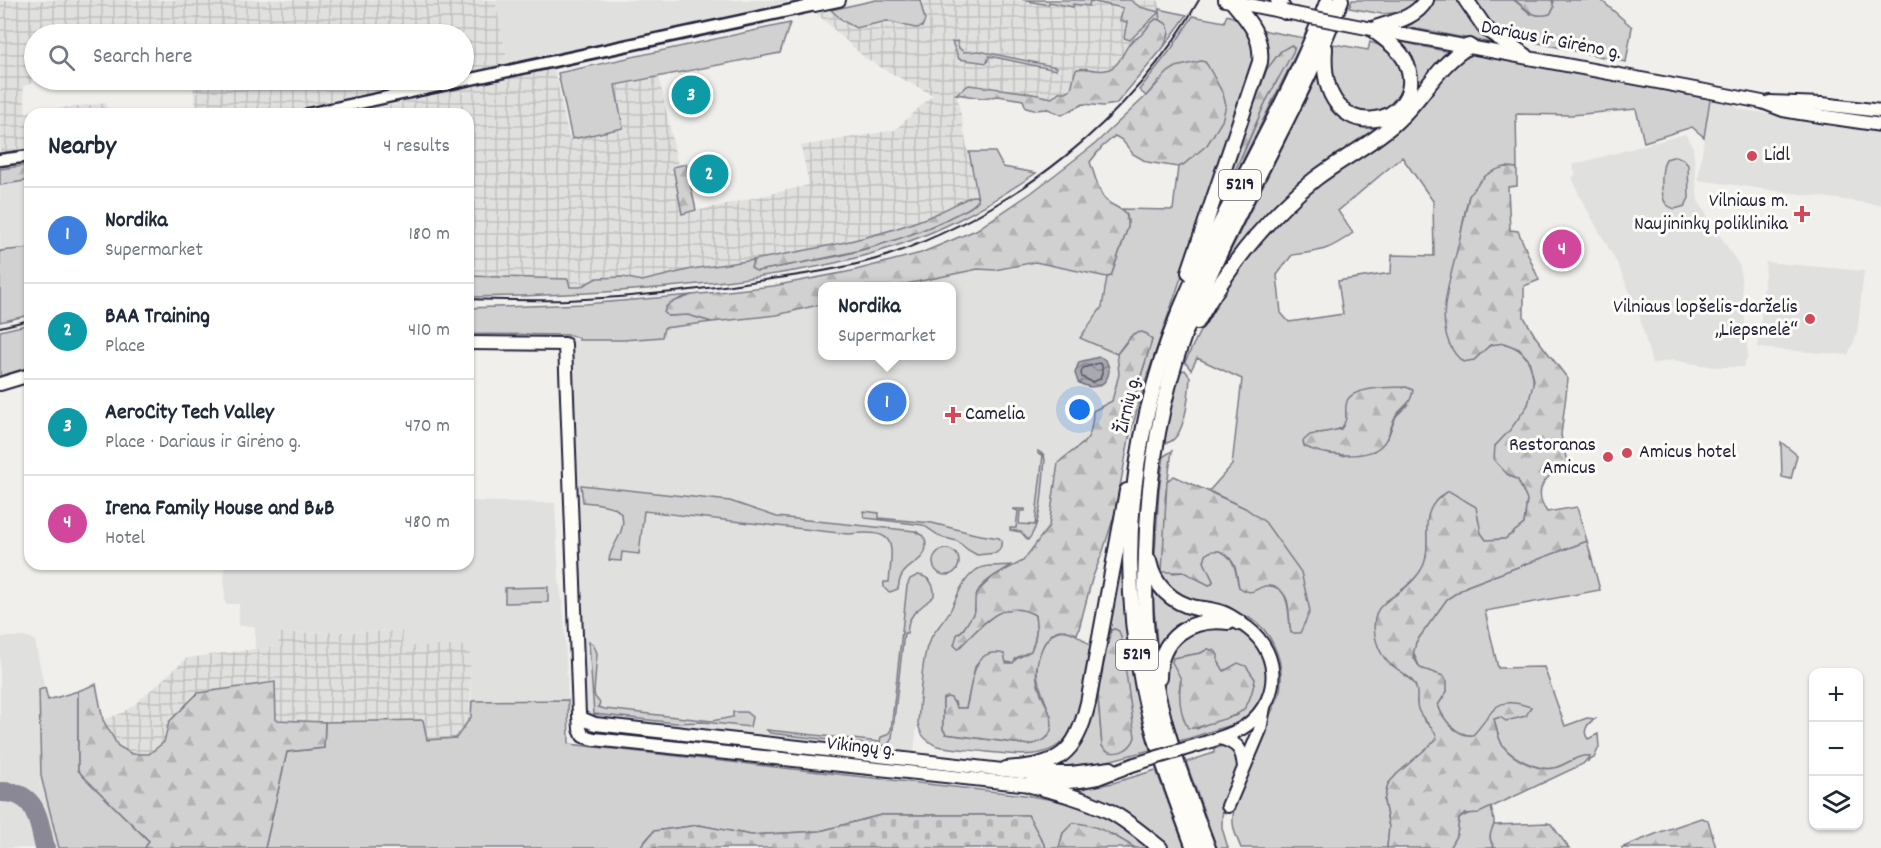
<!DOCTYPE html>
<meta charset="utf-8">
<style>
:root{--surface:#fff;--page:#f2f2f3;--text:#1f2937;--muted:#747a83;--line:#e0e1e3;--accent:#0b8043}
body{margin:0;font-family:Dekko,sans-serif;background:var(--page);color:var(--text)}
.controls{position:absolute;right:18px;bottom:18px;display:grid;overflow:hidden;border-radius:12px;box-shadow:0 2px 4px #0004}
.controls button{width:54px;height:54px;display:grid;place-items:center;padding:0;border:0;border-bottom:2px solid var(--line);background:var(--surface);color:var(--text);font:30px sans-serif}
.you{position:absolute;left:1080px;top:410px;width:21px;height:21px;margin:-15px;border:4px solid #fff;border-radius:50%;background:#1a73e8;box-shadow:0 0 0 9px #1a73e833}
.badge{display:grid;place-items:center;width:39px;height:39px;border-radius:50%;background:var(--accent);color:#fff;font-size:20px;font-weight:700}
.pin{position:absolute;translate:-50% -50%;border:3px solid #fff;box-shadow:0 2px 6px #0006}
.popup{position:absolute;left:818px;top:282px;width:138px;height:78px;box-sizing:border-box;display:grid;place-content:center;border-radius:12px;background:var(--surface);filter:drop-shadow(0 2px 4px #0005);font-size:20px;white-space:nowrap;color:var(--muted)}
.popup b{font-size:22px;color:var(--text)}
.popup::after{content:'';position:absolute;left:50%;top:100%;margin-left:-12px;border:12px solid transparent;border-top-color:var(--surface)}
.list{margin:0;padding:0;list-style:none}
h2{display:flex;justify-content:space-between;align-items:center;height:78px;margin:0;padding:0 24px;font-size:26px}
h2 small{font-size:20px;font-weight:400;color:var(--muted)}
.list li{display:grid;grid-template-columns:39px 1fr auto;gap:18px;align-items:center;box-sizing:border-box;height:96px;padding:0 24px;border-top:2px solid var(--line)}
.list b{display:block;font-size:22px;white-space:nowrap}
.list p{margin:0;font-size:20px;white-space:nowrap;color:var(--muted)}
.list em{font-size:20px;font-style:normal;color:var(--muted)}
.icon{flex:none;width:33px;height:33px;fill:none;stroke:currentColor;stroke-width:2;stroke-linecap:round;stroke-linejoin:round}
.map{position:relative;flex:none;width:1881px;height:848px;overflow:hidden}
.search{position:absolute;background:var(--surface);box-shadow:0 2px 4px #0004;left:24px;top:24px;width:450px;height:66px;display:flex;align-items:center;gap:15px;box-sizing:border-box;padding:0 21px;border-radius:33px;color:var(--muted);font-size:22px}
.panel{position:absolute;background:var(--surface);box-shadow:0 2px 4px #0004;left:24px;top:108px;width:450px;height:462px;border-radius:18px}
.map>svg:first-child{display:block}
.built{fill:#e0e0df}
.industrial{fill:url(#industrial-grid)}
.green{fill:#d2d1d1;stroke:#7a7a86;stroke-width:1.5;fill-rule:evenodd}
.forest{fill:url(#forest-firs);stroke:#7a7a86;stroke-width:1.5}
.cemetery{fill:url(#cemetery-stones);stroke:#7a7a86;stroke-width:1.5}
.water{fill:url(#water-waves);stroke:#737381;stroke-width:1.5}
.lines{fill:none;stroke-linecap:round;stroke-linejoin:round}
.shore{stroke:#58586a;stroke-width:1.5}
.taxiway{stroke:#898894;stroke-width:20}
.secondary-casing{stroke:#22223b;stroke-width:15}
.primary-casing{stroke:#22223b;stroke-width:16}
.highway-casing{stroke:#22223b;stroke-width:18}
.secondary{stroke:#fdfcf7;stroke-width:10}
.primary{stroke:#fdfcf7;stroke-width:12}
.highway{stroke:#fdfcf7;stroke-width:14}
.rail{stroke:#22223b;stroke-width:2}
.primary-bridge-casing{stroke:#22223b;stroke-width:16;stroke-linecap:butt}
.primary-bridge{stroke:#fdfcf7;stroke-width:12}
.poi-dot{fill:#d1495b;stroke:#fdfcf7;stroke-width:2}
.labels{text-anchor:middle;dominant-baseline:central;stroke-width:6;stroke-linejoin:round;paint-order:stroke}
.shield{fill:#fdfcf7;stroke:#646373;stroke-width:1.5}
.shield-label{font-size:18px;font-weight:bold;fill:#22223b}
.street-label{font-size:20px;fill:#22223b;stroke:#fdfcf7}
.poi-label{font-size:20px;fill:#22223b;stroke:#fdfcf7;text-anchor:start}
</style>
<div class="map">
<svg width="1881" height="848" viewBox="0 0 1881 848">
<defs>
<pattern id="industrial-grid" width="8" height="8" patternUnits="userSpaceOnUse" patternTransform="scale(1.5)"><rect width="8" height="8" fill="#e0e0df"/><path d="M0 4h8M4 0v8" fill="none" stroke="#c0c0c0"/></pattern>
<pattern id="forest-firs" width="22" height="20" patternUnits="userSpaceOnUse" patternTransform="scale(1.5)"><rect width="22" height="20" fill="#d2d1d1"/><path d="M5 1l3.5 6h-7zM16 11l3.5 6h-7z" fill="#b4b3b4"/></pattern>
<pattern id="cemetery-stones" width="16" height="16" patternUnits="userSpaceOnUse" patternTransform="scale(1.5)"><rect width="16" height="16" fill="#d2d1d1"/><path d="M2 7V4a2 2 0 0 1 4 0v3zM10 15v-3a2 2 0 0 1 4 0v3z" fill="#b4b3b4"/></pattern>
<pattern id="water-waves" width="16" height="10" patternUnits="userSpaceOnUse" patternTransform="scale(1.5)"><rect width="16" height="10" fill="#a9a9b0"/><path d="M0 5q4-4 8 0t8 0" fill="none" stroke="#898990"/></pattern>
</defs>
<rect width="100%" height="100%" fill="#f0efec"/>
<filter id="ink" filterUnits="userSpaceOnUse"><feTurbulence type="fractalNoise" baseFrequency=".0167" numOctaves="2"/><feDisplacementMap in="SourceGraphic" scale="12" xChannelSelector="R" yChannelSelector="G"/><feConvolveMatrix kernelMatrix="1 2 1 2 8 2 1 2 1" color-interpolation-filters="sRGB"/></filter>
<g filter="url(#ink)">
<g class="built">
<polygon points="495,0 789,0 783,5 508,64"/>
<polygon points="1710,99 1732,103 1739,109 1881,133 1881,205 1698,180"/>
<polygon points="1685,134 1693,147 1698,201 1740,267 1748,356 1743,367 1714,367 1672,360 1652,364 1639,314 1618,265 1580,197 1572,177 1576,175 1572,165"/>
<polygon points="30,180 30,248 0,251 0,185"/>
<polygon points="1035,262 1107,277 1102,307 1080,338 1117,354 1119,374 1112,401 1093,411 1092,427 1088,439 1058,463 1051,521 1047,531 1023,561 1012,565 980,568 974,571 961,587 954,599 950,611 933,634 925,652 914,753 736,734 717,729 695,727 676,728 592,718 588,715 585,708 573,362 573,340 623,340 662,337 664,328 777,315 822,304 822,356 952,356 952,286 897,286 978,269 996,270"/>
<polygon points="1766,262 1864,271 1857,334 1848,355 1758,348"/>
<polygon points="468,501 555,503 559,579 564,614 568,700 472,701 469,647 402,646 402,631 279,633 278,646 255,649 255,626 239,626 239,604 225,604 224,564 468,564"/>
<polygon points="0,637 29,637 35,641 59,759 126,848 0,848"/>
</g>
<g class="industrial">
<polygon points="0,0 495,0 508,64 464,74 464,34 151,34 151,32 128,34 34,34 34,76 31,76 32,84 23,86 26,112 106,103 107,114 30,114 30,149 0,153"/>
<polygon points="876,0 1157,0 1160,2 1160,20 1150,22 1144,32 1129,44 1126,52 1113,67 1104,71 1075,72 1071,89 1066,92 1059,92 1052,98 1023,92 957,94 976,196 972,196 928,218 858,240 754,260 692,269 642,281 623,277 597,278 580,287 570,287 468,276 468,114 352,114 554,67 569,139 623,128 615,85 659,77 678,166 674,167 683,214 809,185 801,146 895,130 933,95 887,71 865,58 816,13"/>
<polygon points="192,80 437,80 276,114 197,114"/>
<polygon points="402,631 403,646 470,646 471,717 456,738 427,740 422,720 325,722 276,720 274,682 169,722 164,742 149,754 132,754 118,746 103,720 122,713 134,705 187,658 278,646 279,633"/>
</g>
<g class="green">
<polygon points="876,0 920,0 925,20 922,27 915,28 887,21 856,28 843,21 831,10"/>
<polygon points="1023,0 1130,0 1140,7 1159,12 1159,9 1187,15 1163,48 1169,32 1165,23 1160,20 1159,12 1130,40 1124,38 1127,22 1120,21 1123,8 1090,1 1089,6 1073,4 1073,7 1049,2 1048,5"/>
<polygon points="1352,0 1421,0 1403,15 1402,12 1382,14 1349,8"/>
<polygon points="1431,0 1460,0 1496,42 1496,44 1397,25"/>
<polygon points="1473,0 1514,0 1531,14 1554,2 1552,0 1601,0 1632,27 1626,62 1516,38 1492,25 1486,20"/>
<path d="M 1227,15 C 1256,24 1253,37 1255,64 L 1145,382 L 1129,439 L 1133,402 L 1152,340 C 1137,321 1126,342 1117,354 L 1080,338 L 1102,307 L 1107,277 L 1111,276 L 1128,227 L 1127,215 L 1121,209 L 1173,210 L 1178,167 L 1183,165 L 1186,162 L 1223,94 L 1205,62 L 1159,81 L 1146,96 L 1139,90 L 1172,48 L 1193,16 L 1224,22 Z"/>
<polygon points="790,23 780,53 615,85 623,128 572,139 558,73"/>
<path d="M 1259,28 L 1267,31 L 1304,38 L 1204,238 L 1263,65 ZM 1294,48 L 1265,103 L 1241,159 C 1247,119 1255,82 1281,51 Z"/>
<polygon points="1392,40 1449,52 1399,113 1336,159 1217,278 1319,73 1324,92 1364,125 1413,89"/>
<polygon points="957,41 959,48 964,52 979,51 1057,67 1056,70 989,56 987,63 959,59 952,42"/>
<path d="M 1370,42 C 1388,47 1404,58 1404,78 C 1404,84 1402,92 1400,98 L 1377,115 L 1350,110 L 1332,86 L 1329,58 L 1334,44 L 1368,50 Z"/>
<path d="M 1468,53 L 1710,99 L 1704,137 L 1692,127 L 1644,142 L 1636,109 L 1572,115 L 1516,114 L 1517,168 L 1505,167 L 1469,196 L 1465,212 L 1461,233 L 1474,360 C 1479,355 1485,347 1492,345 C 1498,342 1504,343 1510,345 C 1534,355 1538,383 1528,405 C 1520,421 1507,434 1495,446 L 1507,474 L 1518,480 L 1527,500 L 1524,524 L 1505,539 L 1486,540 L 1449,491 C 1423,510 1428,519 1427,549 C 1427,555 1426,562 1423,567 C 1415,582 1398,593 1385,602 L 1405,675 L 1415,684 L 1418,692 L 1417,703 L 1424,720 L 1437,734 L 1437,740 L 1397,774 L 1388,784 L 1384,801 L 1389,827 L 1387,848 L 1241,848 C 1238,840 1233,831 1233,822 C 1231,793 1266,724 1279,696 C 1283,678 1282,662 1274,646 C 1258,608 1224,612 1191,602 C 1186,600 1168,589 1164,584 C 1158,577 1155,562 1155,553 L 1159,490 L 1164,456 L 1172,451 L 1165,499 L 1173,573 L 1184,572 L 1209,585 L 1212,584 L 1213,581 L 1204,562 L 1206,554 C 1212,550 1217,549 1224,553 C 1237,562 1235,573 1239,587 C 1254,597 1254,587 1266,585 C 1289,583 1289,613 1290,628 L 1305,623 L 1245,508 L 1209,491 L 1232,465 L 1242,379 L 1197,358 L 1191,370 L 1185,362 L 1217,296 L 1263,234 L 1447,68 ZM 1402,157 L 1433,201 L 1434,256 L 1392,255 L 1391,273 L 1338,281 L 1343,314 L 1289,322 L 1281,313 L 1277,275 L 1292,255 C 1321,251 1328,251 1353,233 L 1338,211 ZM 1409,404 L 1396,416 L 1388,437 L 1374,451 L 1341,456 L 1317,433 C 1330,432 1339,432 1347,422 Z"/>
<path d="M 969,152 L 995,152 L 1003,167 L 1036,173 C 1011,190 986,206 958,220 C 879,260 795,273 708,283 C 628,292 549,296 468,297 L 468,276 L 568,279 L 570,287 L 580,287 L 597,278 L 623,277 L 642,281 L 692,269 L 754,260 L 752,263 L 757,271 L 839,256 L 873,247 L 940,223 L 978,200 Z"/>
<path d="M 1676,156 L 1683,159 L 1688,165 L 1689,198 L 1685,206 L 1675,209 C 1670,207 1669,207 1666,204 C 1660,196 1661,167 1666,159 Z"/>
<polygon points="30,248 30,315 0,322 0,251"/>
<polygon points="692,295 679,299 668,316 688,315 712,322 664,328 662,337 623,340 579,340 579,338 570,335 468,334 468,308 586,304"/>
<polygon points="30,324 30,367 0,376 0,331"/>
<path d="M 1185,370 L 1190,377 C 1189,393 1186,442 1165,443 C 1164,420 1173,394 1181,371 Z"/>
<polygon points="1781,442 1797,455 1791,479 1782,477"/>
<path d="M 1038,451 L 1044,455 L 1045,460 C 1042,483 1043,523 1028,540 L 1021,532 L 1010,530 L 1010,528 L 1016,528 L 1018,511 L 1013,509 L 1025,509 L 1025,511 L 1020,511 L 1019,524 L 1035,525 L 1043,455 L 1038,454 Z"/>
<path d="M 581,485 L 730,501 L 777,517 L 915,531 L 924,536 C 933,560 909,562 902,575 C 899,579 899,585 898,589 L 890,592 C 885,591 883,587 884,582 L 889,582 C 893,541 897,529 848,534 L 644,511 L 639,554 L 622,552 L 621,561 L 609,560 C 610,551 616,543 620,534 C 632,504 603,504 583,502 Z"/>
<polygon points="863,511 879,513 879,518 932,523 975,534 999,538 1002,541 1000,549 996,553 977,555 968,550 957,541 941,537 923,525 866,518 864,516"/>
<path d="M 1123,528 C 1121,607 1129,674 1150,750 L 1104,762 L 1046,768 L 1073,750 ZM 1114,629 L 1102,746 L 1098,697 L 1100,680 L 1111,630 Z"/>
<path d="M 1587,541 L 1600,590 L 1485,611 L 1498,668 L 1544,667 L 1565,726 L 1587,718 L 1595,719 C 1587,723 1582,732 1588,739 L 1598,734 L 1599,747 L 1594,758 L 1588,761 L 1590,757 C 1576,755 1567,765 1554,768 C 1539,771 1512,758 1503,746 C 1498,739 1496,727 1494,719 L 1500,717 L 1510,702 L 1473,735 C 1457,737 1443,720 1438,705 L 1447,691 L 1443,676 L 1420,668 L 1413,652 L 1416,642 L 1447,599 L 1467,586 Z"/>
<circle cx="946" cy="562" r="13"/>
<path d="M 1012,565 C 1001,572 988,578 980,588 C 974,596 977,604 974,612 C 971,621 964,629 957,635 L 987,621 L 999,611 L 1012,609 L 1026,610 L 1035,615 C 1037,630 1037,637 1031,651 L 1016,658 L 1013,663 L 980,659 L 975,667 L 966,708 L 957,708 L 955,702 L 943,699 L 943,729 L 946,734 L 1030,745 L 1048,737 C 1061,707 1024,687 1042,648 C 1045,642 1048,637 1054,633 C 1066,625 1080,637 1090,645 C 1087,666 1084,699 1078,718 C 1061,762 1025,756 987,752 C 971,750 953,749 937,746 C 926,741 920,735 918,723 C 920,703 921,661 928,644 C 933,631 944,622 951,609 C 957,596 963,580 975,571 C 983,564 1002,566 1012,565 Z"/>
<path d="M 918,575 C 929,576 935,585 934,596 L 914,613 L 909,621 L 907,633 L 904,633 L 892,738 L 888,745 L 881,746 L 770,733 L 767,730 L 880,742 L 881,737 L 887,735 L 891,730 L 907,586 L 910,579 Z"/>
<path d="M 1152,586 C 1165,604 1179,613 1201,617 L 1158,654 Z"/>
<polygon points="548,587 548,602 505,603 505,588"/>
<path d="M 1233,626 C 1264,640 1276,675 1258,704 C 1254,711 1248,718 1242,721 C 1233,726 1223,727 1215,730 C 1203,734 1191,738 1179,741 C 1173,720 1154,674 1167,655 C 1173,646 1182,639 1189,631 ZM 1208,649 L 1224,672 L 1238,715 L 1208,723 L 1197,729 L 1179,691 L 1181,679 L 1173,658 L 1201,653 Z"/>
<polygon points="589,642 593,644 597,653 594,693 595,697 600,703 598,707 605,709 712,721 733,717 733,712 746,712 752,717 750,727 703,722 676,723 594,714"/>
<polygon points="45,688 48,700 78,691 78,770 83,776 149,841 145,848 59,848 41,776 39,690"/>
<polygon points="568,700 569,744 1025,795 1059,801 1066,799 1108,816 1155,848 1135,848 1112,834 1063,833 1059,848 1046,848 1028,815 881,815 820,831 751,835 699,825 654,831 639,848 265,848 287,752 324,748 325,722 423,720 427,740 456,738 471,717 472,701"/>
<polygon points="1223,746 1236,750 1239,766 1224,804 1222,817 1222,828 1228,848 1217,848 1186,762 1214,753 1214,749"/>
<polygon points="1156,770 1185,848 1168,848 1156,838 1070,791 1113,783"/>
<path d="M 1491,807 C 1492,812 1494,818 1494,823 C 1493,835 1486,833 1494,848 L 1449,848 L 1457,834 L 1459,819 C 1468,812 1480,812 1491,807 Z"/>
</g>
<g class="forest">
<path d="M 1514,0 L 1552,0 L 1554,8 L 1550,14 C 1532,19 1528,9 1514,0 Z"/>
<path d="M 1156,19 C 1174,23 1170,35 1163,48 L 1116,104 L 1103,106 L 1083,104 L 1062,115 L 1048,109 L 1034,110 L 1026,108 L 1023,100 L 998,96 L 982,98 L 956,94 L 969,85 L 1023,92 L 1052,98 L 1059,92 L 1066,92 L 1071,89 L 1075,72 L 1077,69 C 1087,67 1097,72 1106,70 C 1120,68 1123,50 1131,42 C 1135,38 1140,37 1143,33 C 1148,28 1149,23 1156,19 Z"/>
<polygon points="1291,45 1294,48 1293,52 1265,103 1230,182 1228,186 1226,185 1225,180 1267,69 1281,51"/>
<path d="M 1201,61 L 1205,62 L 1208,66 L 1223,94 L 1226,105 L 1222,121 L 1207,145 L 1183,165 L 1178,167 L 1147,162 L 1133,154 L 1122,140 L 1115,136 L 1102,147 L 1090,162 C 1094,173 1097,185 1102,195 C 1109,210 1130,204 1128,227 L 1111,276 L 1107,277 L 1035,262 L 995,270 L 978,269 L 897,286 L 822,286 L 822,304 L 777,315 L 712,322 L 688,315 L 668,316 L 664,312 L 666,307 L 670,303 L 692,295 L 773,286 L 852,271 L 921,253 L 976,230 L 1031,193 L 1095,144 L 1146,96 L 1168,72 L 1176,67 Z"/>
<polygon points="686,164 696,210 682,214 673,167"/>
<polygon points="30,165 30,180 0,185 0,169"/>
<path d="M 1505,167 L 1517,168 L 1517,186 L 1508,187 L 1510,230 L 1518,231 L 1539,280 L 1524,286 L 1524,317 L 1535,336 L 1568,379 L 1561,435 L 1567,462 C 1548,476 1530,487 1547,512 L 1577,507 L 1587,541 L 1467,586 L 1447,599 L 1416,642 L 1413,656 L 1420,668 L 1443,676 L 1447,681 L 1447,691 L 1438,705 C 1443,720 1457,737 1473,735 C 1495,712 1492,694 1531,707 L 1526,716 L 1506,721 L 1500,717 L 1494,719 C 1496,727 1498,739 1503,746 C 1513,759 1538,772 1554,768 C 1567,765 1577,754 1590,756 L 1583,764 L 1479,813 L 1465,814 L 1459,819 L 1457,834 L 1449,848 L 1387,848 L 1389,827 L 1384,801 L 1388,784 L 1397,774 L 1437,739 C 1436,728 1422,721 1418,709 C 1415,700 1420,691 1414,683 C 1408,674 1397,670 1389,663 C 1377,652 1370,628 1377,612 C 1380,604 1390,599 1397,594 C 1406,588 1420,575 1424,564 C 1432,544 1420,520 1435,502 C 1438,498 1444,494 1449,491 L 1476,507 L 1481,533 L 1486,540 L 1505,539 L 1524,524 L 1527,500 L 1518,480 L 1507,474 L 1494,460 L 1495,446 L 1510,430 L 1528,405 L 1534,380 L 1529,360 L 1519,349 L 1504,343 L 1490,345 L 1474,360 L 1463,362 C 1429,333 1450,282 1458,246 C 1462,230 1465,213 1469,196 C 1480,180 1485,172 1505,167 Z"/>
<path d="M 972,196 L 976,196 L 978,200 C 973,208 963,211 955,215 C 894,247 825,259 757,271 L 754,270 L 751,267 L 754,260 C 812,249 870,240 926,218 C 942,212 957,203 972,196 Z"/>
<path d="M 1142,332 L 1147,334 L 1152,340 L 1133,402 L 1129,439 L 1115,513 L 1103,551 L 1092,579 L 1079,629 L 1077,634 C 1072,633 1067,630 1063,630 C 1054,629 1046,639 1043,646 C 1036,662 1034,675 1040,691 C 1044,704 1055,716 1051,730 C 1048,741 1039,742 1030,745 L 946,734 L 943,729 L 943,699 L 947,697 L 951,698 L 957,708 L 966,708 C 973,686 970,645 1004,654 L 1006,663 L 1013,663 L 1016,659 L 1031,651 C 1037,638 1037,628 1035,615 C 1001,596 980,628 958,649 L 954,645 L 957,635 L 963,630 L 975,611 L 975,599 L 979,590 L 994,576 L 1023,561 L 1049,526 L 1058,463 C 1082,441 1092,447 1093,411 L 1112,401 L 1119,374 L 1117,354 L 1133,334 Z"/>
<path d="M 1406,387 L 1413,390 C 1410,407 1404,404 1396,416 C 1390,426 1390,438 1381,446 C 1365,460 1322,456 1304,446 L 1303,441 L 1310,435 L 1341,429 C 1350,417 1343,412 1347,401 C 1353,386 1392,388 1406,387 Z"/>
<path d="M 1174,476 L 1245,508 L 1265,522 L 1301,572 L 1310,611 L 1300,633 L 1291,633 C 1289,622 1290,610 1287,600 C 1284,591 1274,584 1265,586 C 1253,589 1253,597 1239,587 C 1236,573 1237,562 1224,553 C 1217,549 1212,550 1206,554 L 1204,562 L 1213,581 L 1212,584 L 1209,585 L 1184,572 L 1162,572 L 1167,481 Z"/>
<path d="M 1115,629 L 1119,631 L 1121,637 L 1135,737 C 1132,751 1111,759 1102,746 L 1098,697 L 1100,680 L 1111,630 Z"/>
<path d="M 1208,649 L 1215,651 L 1218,655 L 1218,661 L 1224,671 L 1238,663 L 1246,666 L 1255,679 C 1248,714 1243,713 1211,723 C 1202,725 1197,730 1188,728 C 1180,714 1178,695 1181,679 L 1172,662 L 1173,658 L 1201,653 Z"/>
<polygon points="275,682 276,720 325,722 324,748 287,752 265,848 145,848 149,841 83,776 78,770 78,691 96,684 103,720 118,746 132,754 149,754 164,742 169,722 198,693"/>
<polygon points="1701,818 1708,820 1716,848 1621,848 1663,831"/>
<path d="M 1073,823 C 1095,823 1117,837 1135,848 L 1059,848 L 1063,833 Z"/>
<path d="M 1547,823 L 1551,824 L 1569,848 L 1494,848 C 1489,839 1489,834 1494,825 Z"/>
</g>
<polygon class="cemetery" points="881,815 1028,815 1046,848 640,848 654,831 699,825 751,835 820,831"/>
<path class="water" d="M 1099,357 C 1119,362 1107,400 1078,382 L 1075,373 L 1079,362 Z"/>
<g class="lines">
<polygon class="shore" points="1099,363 1102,365 1102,373 1100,379 1092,382 1082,377 1081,373 1083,368"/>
<path class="taxiway" d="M 0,792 C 37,791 38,819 45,848"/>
<defs>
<g id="secondary">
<polyline points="308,114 815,5"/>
<polyline points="0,160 30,156"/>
</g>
<g id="primary">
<polyline points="810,0 815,5 839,0"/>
<polyline points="1225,0 1285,12"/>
<polyline points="1373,29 1711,92 1762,102 1783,110 1800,113 1881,125"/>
<polyline points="1770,102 1822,104 1881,111"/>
<polyline points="468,343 565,344 579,715 580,729 583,736 594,739 1030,785 1080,781 1098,778 1135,764"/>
<polyline points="0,384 30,375"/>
<polyline points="579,715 583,719 595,724 1030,773 1071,773 1111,768"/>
<path d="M 1221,738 C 1238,744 1242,748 1244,767"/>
<path d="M 1208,742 C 1222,737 1235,734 1247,725 C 1284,697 1280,646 1240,623"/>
<polyline points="1228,806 1260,730 1264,707"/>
</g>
<g id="highway">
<polyline points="1278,0 1285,12"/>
<polyline points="1466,0 1486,29 1526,56"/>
<path d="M 1372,29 C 1392,22 1415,19 1426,0"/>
<path d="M 1325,48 C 1317,156 1430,125 1407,65 C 1402,50 1384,39 1372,29"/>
<path d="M 1189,272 L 1260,62 C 1263,36 1248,20 1232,1 L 1237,0"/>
<path d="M 1197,322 C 1228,267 1266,218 1315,179 C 1342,158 1373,144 1397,121 C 1424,97 1436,66 1469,46"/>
<path d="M 1149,561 C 1154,586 1172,603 1196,608 C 1204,609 1212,610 1219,612 C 1227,614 1233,619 1240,623"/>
<path d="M 1159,678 C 1159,637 1191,617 1229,622"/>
<path d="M 1006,769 C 1059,765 1075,756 1088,703 L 1127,491"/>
<path d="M 1030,785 C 1058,792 1085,799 1111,812 C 1129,822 1144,835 1160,848"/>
<path d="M 1194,848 C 1175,796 1154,743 1143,688 C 1116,555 1132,418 1187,294 C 1230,195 1290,101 1328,0"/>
<path d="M 1208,848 C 1183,783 1159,718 1149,649 C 1144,617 1145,585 1146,554 C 1148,469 1162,385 1195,307 C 1240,202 1300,105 1341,0"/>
</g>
</defs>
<use href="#secondary" class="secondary-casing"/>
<use href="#primary" class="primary-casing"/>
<use href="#highway" class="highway-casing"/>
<use href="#secondary" class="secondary"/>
<use href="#primary" class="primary"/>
<use href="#highway" class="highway"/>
<g class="rail">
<path d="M 468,299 C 501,300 535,301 568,300 C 636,297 704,290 771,279 C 809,274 849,268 886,256 C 1015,211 1131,120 1199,0"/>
<polyline points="0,327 30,320"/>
</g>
<defs>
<g id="primary-bridge">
<polyline points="1285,12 1372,29"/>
<polyline points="1135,764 1208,742"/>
</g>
</defs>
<use href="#primary-bridge" class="primary-bridge-casing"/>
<use href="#primary-bridge" class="primary-bridge"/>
</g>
</g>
<g class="poi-dot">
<circle cx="1752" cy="156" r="6"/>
<path d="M1799 205h6v6h6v6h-6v6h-6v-6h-6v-6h6z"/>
<circle cx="1810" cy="319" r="6"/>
<path d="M950 406h6v6h6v6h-6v6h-6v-6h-6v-6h6z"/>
<circle cx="1627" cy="453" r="6"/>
<circle cx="1608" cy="457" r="6"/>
</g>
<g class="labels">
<g class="shield">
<rect x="1219" y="170" width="42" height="30" rx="4.5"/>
<rect x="1116" y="640" width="42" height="30" rx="4.5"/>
</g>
<g class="shield-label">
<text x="1240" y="185">5219</text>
<text x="1137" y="655">5219</text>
</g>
<g class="street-label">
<text transform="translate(1551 41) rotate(11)">Dariaus ir Girėno g.</text>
<text transform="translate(1129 405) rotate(-77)">Žirnių g.</text>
<text transform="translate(861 748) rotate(6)">Vikingų g.</text>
</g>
<g class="poi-label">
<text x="1764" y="156">Lidl</text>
<text x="1788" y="202" text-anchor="end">Vilniaus m.<tspan x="1788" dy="23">Naujininkų poliklinika</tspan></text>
<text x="1798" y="308" text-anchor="end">Vilniaus lopšelis-darželis<tspan x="1798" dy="23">„Liepsnelė“</tspan></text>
<text x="965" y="415">Camelia</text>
<text x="1596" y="446" text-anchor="end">Restoranas<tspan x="1596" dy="23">Amicus</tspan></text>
<text x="1639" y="453">Amicus hotel</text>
</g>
</g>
</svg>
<div class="controls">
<button>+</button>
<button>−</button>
<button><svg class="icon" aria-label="layers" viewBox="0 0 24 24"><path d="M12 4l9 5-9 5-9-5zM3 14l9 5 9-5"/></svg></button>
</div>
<div class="you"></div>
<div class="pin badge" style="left:887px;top:402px;background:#3f7fe0">1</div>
<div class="popup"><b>Nordika</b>Supermarket</div>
<div class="pin badge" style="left:709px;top:174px;background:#0f9aa8">2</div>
<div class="pin badge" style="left:691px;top:95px;background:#0f9aa8">3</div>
<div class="pin badge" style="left:1562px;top:249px;background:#d1479c">4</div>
<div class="search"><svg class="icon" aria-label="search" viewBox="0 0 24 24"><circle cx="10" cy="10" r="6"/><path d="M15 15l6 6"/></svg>Search here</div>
<section class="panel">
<h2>Nearby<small>4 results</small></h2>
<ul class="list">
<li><span class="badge" style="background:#3f7fe0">1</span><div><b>Nordika</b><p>Supermarket</p></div><em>180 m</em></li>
<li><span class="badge" style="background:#0f9aa8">2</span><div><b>BAA Training</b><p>Place</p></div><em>410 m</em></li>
<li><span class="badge" style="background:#0f9aa8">3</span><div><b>AeroCity Tech Valley</b><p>Place · Dariaus ir Girėno g.</p></div><em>470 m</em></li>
<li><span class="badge" style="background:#d1479c">4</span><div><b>Irena Family House and B&amp;B</b><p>Hotel</p></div><em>480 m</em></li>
</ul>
</section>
</div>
